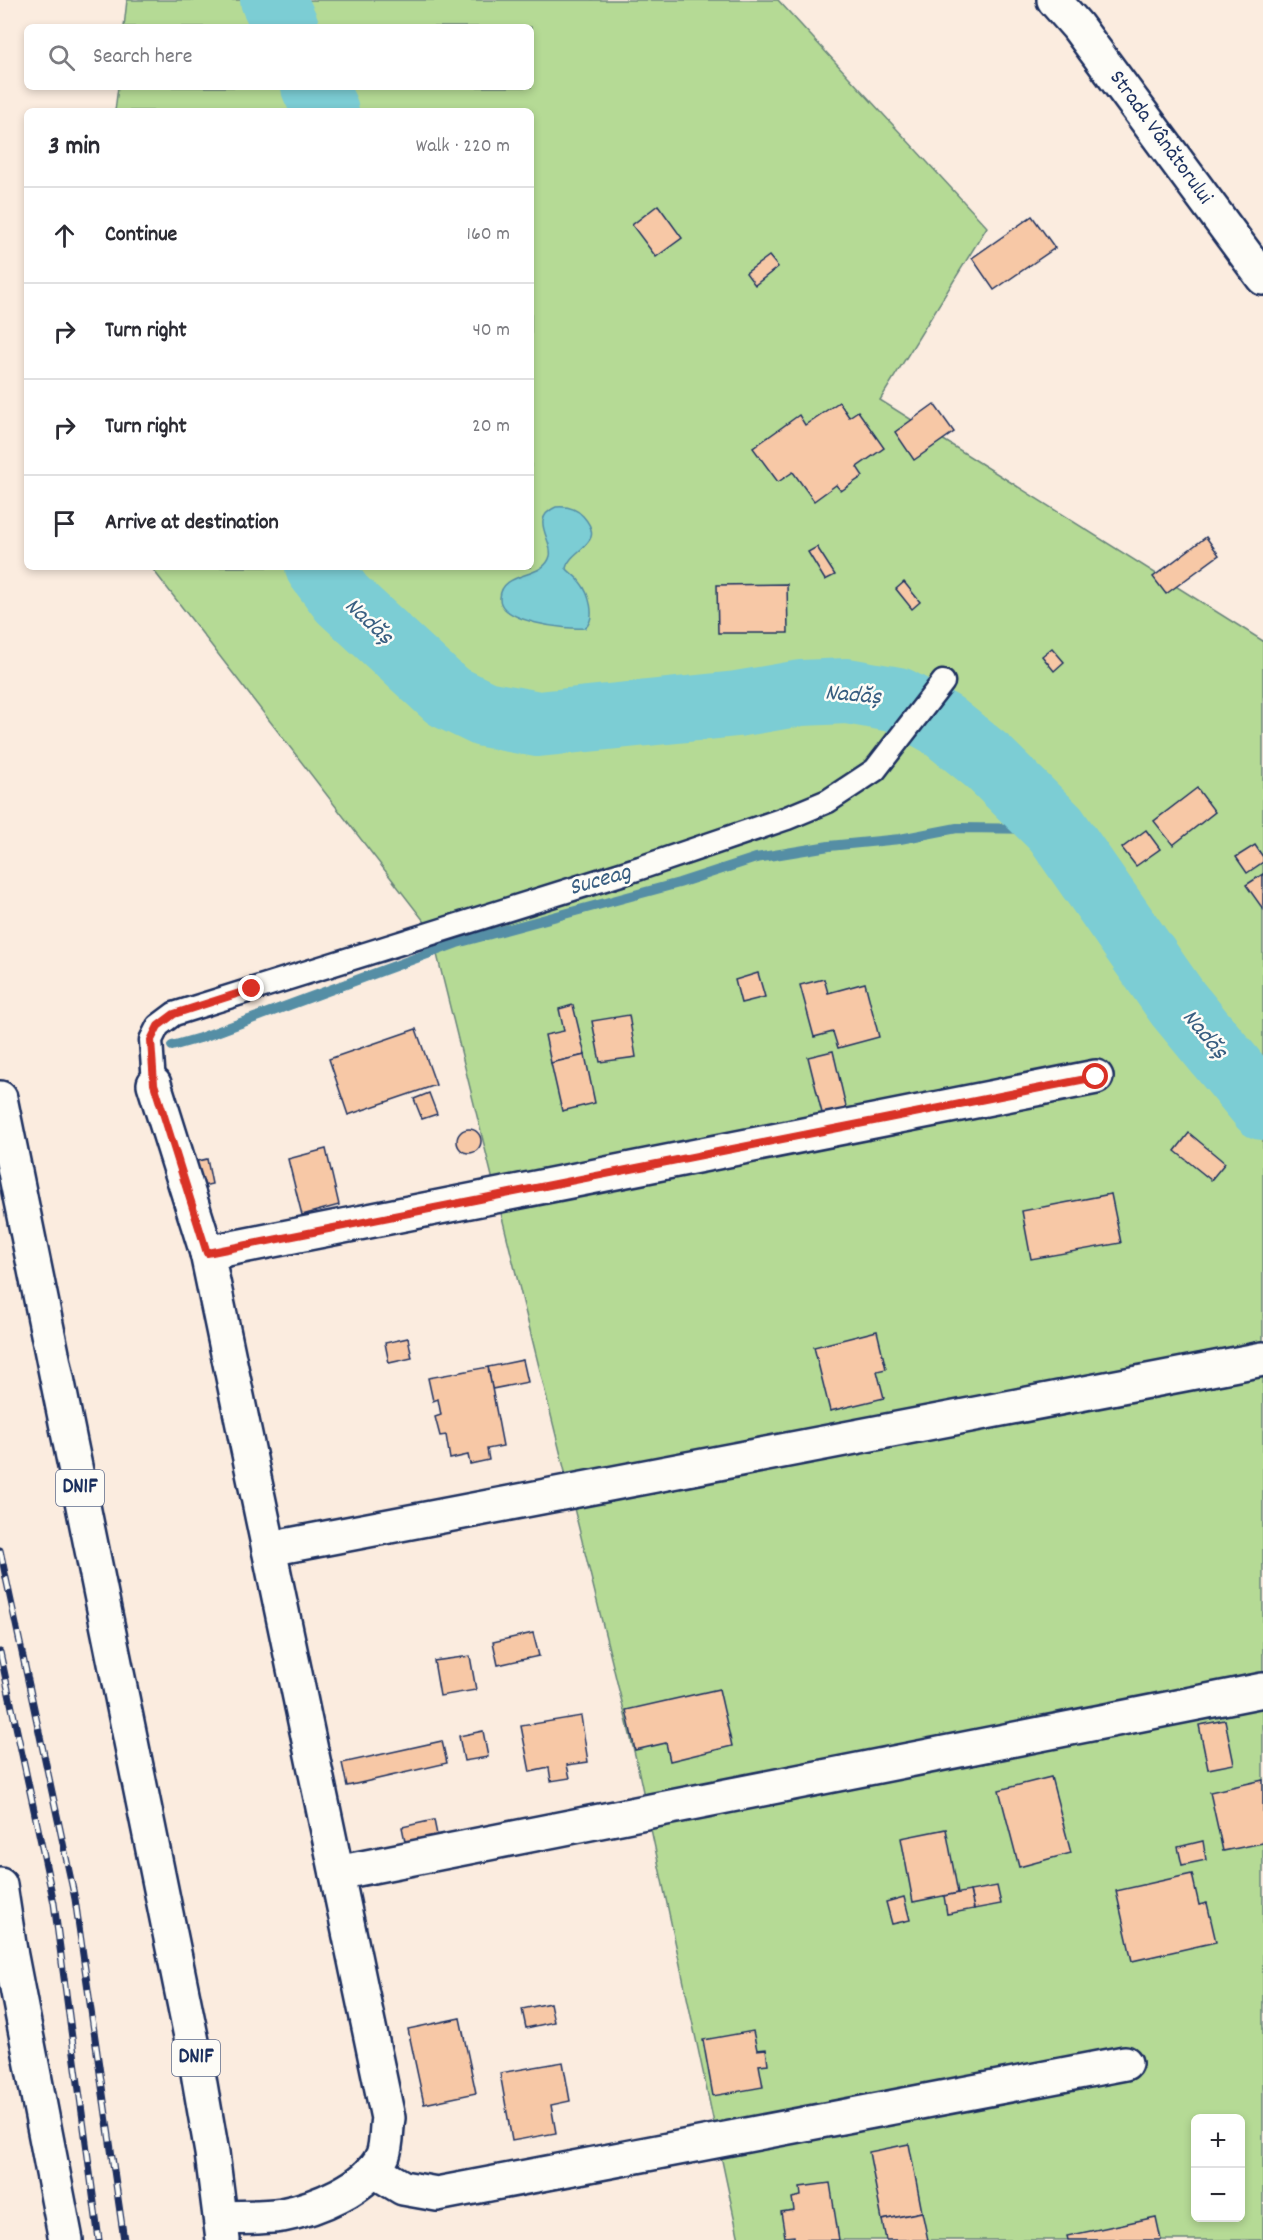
<!DOCTYPE html>
<meta charset="utf-8">
<style>
:root{--surface:#fff;--page:#f7f7f7;--text:#2b2b33;--muted:#7c7c81;--line:#e1e1e2}
body{margin:0;font-family:Dekko,sans-serif;background:var(--page);color:var(--text)}
.controls{position:absolute;right:18px;bottom:18px;display:grid;overflow:hidden;border-radius:9px;box-shadow:0 3px 9px #0003}
.controls button{width:54px;height:54px;display:grid;place-items:center;padding:0;border:0;border-bottom:2px solid var(--line);background:var(--surface);color:var(--text);font:30px sans-serif}
.stop{position:absolute;width:18px;height:18px;margin:-14px;border:4px solid #d93025;border-radius:50%;background:#fff}
.stop.end{background:#d93025;border-color:#fff;box-shadow:0 2px 6px #0008}
.list{margin:0;padding:0;list-style:none}
h2{display:flex;justify-content:space-between;align-items:center;height:78px;margin:0;padding:0 24px;font-size:26px}
h2 small{font-size:20px;font-weight:400;color:var(--muted)}
.list li{display:grid;grid-template-columns:39px 1fr auto;gap:18px;align-items:center;box-sizing:border-box;height:96px;padding:0 24px;border-top:2px solid var(--line)}
.list b{display:block;font-size:22px;white-space:nowrap}
.list em{font-size:20px;font-style:normal;color:var(--muted)}
.icon{flex:none;width:33px;height:33px;fill:none;stroke:currentColor;stroke-width:2;stroke-linecap:round;stroke-linejoin:round}
.map{position:relative;flex:none;width:1263px;height:2240px;overflow:hidden}
.search{position:absolute;background:var(--surface);box-shadow:0 3px 9px #0003;left:24px;top:24px;width:510px;height:66px;display:flex;align-items:center;gap:15px;box-sizing:border-box;padding:0 21px;border-radius:9px;color:var(--muted);font-size:22px}
.panel{position:absolute;background:var(--surface);box-shadow:0 3px 9px #0003;left:24px;top:108px;width:510px;height:462px;border-radius:9px}
.map>svg:first-child{display:block}
.green{fill:#b5da95;stroke:#68847a;stroke-width:1.5;fill-rule:evenodd}
.water{fill:#7ccdd4;stroke:#558ea5;stroke-width:1.5}
.lines{fill:none;stroke-linecap:round;stroke-linejoin:round}
.stream{stroke:#558ea5;stroke-width:10}
.river{stroke:#7ccdd4;stroke-width:66}
.building{fill:#f7c8a6;stroke:#1b2f5e;stroke-width:1.5}
.lane-casing{stroke:#1b2f5e;stroke-width:27}
.street-casing{stroke:#1b2f5e;stroke-width:38}
.primary-casing{stroke:#1b2f5e;stroke-width:38}
.lane{stroke:#fdfcf7;stroke-width:22}
.street{stroke:#fdfcf7;stroke-width:33}
.primary{stroke:#fdfcf7;stroke-width:33}
.rail-casing{stroke:#1b2f5e;stroke-width:7}
.rail{stroke:#fdfcf7;stroke-width:4.5;stroke-dasharray:14;stroke-linecap:butt}
.route{stroke:#d93025;stroke-width:8}
.labels{text-anchor:middle;dominant-baseline:central;stroke-width:5;stroke-linejoin:round;paint-order:stroke}
.shield{fill:#fdfcf7;stroke:#5f6c8c;stroke-width:1.5}
.shield-label{font-size:21px;font-weight:bold;fill:#1b2f5e}
.street-label{font-size:22px;fill:#1b2f5e;stroke:#fdfcf7}
.water-label{font-size:24px;font-style:italic;fill:#385e81;stroke:#fdfcf7}
</style>
<div class="map">
<svg width="1263" height="2240" viewBox="0 0 1263 2240">
<rect width="100%" height="100%" fill="#fbecdf"/>
<filter id="ink" filterUnits="userSpaceOnUse"><feTurbulence type="fractalNoise" baseFrequency=".0167" numOctaves="2"/><feDisplacementMap in="SourceGraphic" scale="12" xChannelSelector="R" yChannelSelector="G"/><feConvolveMatrix kernelMatrix="1 2 1 2 8 2 1 2 1" color-interpolation-filters="sRGB"/></filter>
<g filter="url(#ink)">
<path class="green" d="M 127,0 L 778,0 L 987,227 L 880,400 L 1263,641 L 1263,2240 L 739,2240 L 636,1759 L 431,930 L 151,567 L 531,567 L 531,111 L 115,111 L 118,87 L 531,87 L 531,27 L 124,27 ZM 1196,2118 L 1240,2118 L 1240,2218 L 1196,2218 Z"/>
<path class="water" d="M 556,507 C 566,506 576,508 583,516 C 608,544 571,548 566,568 C 570,573 576,576 580,582 C 589,593 597,618 585,628 C 567,630 499,622 500,598 C 501,570 544,580 550,556 C 554,541 528,519 556,507 Z"/>
<g class="lines">
<polyline class="stream" points="172,1046 200,1038 457,943 679,883 756,858 829,846 900,839 957,828 1056,829"/>
<g class="river">
<polyline points="273,0 286,27"/>
<polyline points="314,87 326,111"/>
<polyline points="318,567 342,599 447,696 484,714 538,724 737,704 801,693 847,691 898,700 941,724 988,762 1056,829 1178,1004 1263,1107"/>
</g>
</g>
<g class="building">
<polygon points="658,205 682,238 656,257 632,225"/>
<polygon points="1032,216 1055,248 994,290 972,258"/>
<polygon points="769,256 778,267 755,285 746,273"/>
<polygon points="839,402 849,417 858,411 884,448 857,467 863,476 841,491 836,485 814,501 793,472 778,482 753,448 799,415 805,425"/>
<polygon points="934,404 954,432 914,460 895,432"/>
<polygon points="1206,537 1219,555 1166,594 1153,577"/>
<polygon points="817,547 835,575 825,580 808,552"/>
<polygon points="904,582 920,602 912,609 896,589"/>
<polygon points="787,584 788,633 718,633 717,585"/>
<polygon points="1052,648 1064,662 1054,671 1042,656"/>
<polygon points="1197,788 1215,812 1173,845 1154,821"/>
<polygon points="1146,830 1160,849 1136,866 1122,848"/>
<polygon points="1255,845 1263,857 1263,862 1247,873 1236,857"/>
<polygon points="1263,874 1263,909 1246,885"/>
<polygon points="758,973 765,997 741,1003 735,980"/>
<polygon points="824,979 828,993 865,983 879,1037 838,1048 833,1032 814,1037 800,985"/>
<polygon points="573,1005 585,1055 551,1063 545,1035 564,1031 559,1009"/>
<polygon points="629,1015 636,1057 600,1062 592,1021"/>
<polygon points="416,1029 436,1085 348,1115 329,1059"/>
<polygon points="833,1051 847,1111 823,1117 808,1057"/>
<polygon points="585,1055 595,1103 562,1111 551,1063"/>
<polygon points="429,1093 437,1114 422,1119 414,1099"/>
<circle cx="469" cy="1141" r="12"/>
<polygon points="1189,1133 1225,1163 1211,1180 1175,1151"/>
<polygon points="326,1149 339,1205 302,1215 288,1159"/>
<polygon points="207,1159 212,1184 198,1187 193,1162"/>
<polygon points="1111,1194 1121,1243 1031,1259 1022,1211"/>
<polygon points="877,1331 886,1369 877,1371 884,1398 830,1411 814,1347"/>
<polygon points="408,1338 412,1358 389,1363 385,1343"/>
<polygon points="523,1360 528,1382 492,1389 488,1367"/>
<polygon points="488,1367 503,1446 487,1449 489,1460 470,1464 468,1455 450,1459 446,1435 440,1436 435,1417 441,1415 438,1399 433,1401 428,1378"/>
<polygon points="533,1633 539,1656 498,1665 493,1642"/>
<polygon points="470,1656 476,1690 440,1696 434,1661"/>
<polygon points="719,1689 732,1746 670,1761 666,1743 635,1750 626,1710"/>
<polygon points="581,1716 588,1762 567,1765 570,1778 551,1781 549,1768 530,1772 521,1726"/>
<polygon points="1225,1720 1234,1764 1208,1769 1199,1725"/>
<polygon points="483,1731 488,1757 464,1761 459,1736"/>
<polygon points="442,1741 447,1763 347,1786 342,1763"/>
<polygon points="1051,1777 1071,1853 1019,1867 999,1790"/>
<polygon points="1263,1780 1263,1843 1223,1851 1210,1792"/>
<polygon points="434,1820 438,1840 406,1846 402,1827"/>
<polygon points="946,1829 958,1893 913,1902 901,1838"/>
<polygon points="1203,1841 1206,1860 1182,1865 1178,1847"/>
<polygon points="1192,1874 1199,1905 1207,1903 1216,1942 1132,1961 1116,1891"/>
<polygon points="997,1886 1001,1904 974,1909 970,1891"/>
<polygon points="970,1891 974,1909 947,1914 944,1896"/>
<polygon points="904,1897 910,1920 892,1924 886,1902"/>
<polygon points="550,2003 554,2022 526,2028 522,2009"/>
<polygon points="460,2018 476,2093 424,2104 408,2029"/>
<polygon points="753,2031 757,2050 766,2049 768,2064 759,2065 763,2087 713,2096 703,2040"/>
<polygon points="563,2062 570,2101 551,2105 556,2133 512,2141 500,2073"/>
<polygon points="909,2144 922,2212 882,2220 869,2152"/>
<polygon points="830,2183 839,2240 794,2240 794,2236 785,2237 781,2212 794,2210 792,2198 801,2196 800,2187"/>
<polygon points="922,2212 928,2240 886,2240 882,2220"/>
<polygon points="1156,2217 1161,2240 1068,2240 1067,2236"/>
</g>
<g class="lines">
<defs>
<polyline id="lane" points="154,1084 151,1040 158,1026 174,1014 640,868 787,818 828,801 875,770 943,682"/>
<g id="street">
<polyline points="1054,0 1077,26 1263,278"/>
<path d="M 154,1084 L 207,1253 L 388,2118 C 386,2129 387,2144 383,2155 C 369,2188 314,2209 282,2215 C 262,2218 241,2217 221,2218"/>
<polyline points="207,1253 1096,1077"/>
<polyline points="269,1549 1263,1359"/>
<polyline points="337,1873 1263,1690"/>
<polyline points="0,1885 10,1951 0,1954"/>
<polyline points="10,1951 66,2240"/>
<polyline points="373,2170 403,2188 437,2194 1125,2063"/>
</g>
<polyline id="primary" points="0,1098 196,2061 212,2153 223,2240"/>
</defs>
<use href="#lane" class="lane-casing"/>
<use href="#street" class="street-casing"/>
<use href="#primary" class="primary-casing"/>
<use href="#lane" class="lane"/>
<use href="#street" class="street"/>
<use href="#primary" class="primary"/>
<defs>
<g id="rail">
<polyline points="0,1550 75,1899 124,2240"/>
<polyline points="0,1652 54,1903 99,2240"/>
</g>
</defs>
<use href="#rail" class="rail-casing"/>
<use href="#rail" class="rail"/>
</g>
</g>
<g class="lines" filter="url(#ink)">
<polyline class="route" points="252,989 174,1014 158,1026 151,1040 154,1084 207,1253 1096,1077"/>
</g>
<g class="labels">
<g class="shield">
<rect x="56" y="1470" width="48" height="36" rx="4.5"/>
<rect x="172" y="2040" width="48" height="36" rx="4.5"/>
</g>
<g class="shield-label">
<text x="80" y="1488">DN1F</text>
<text x="196" y="2058">DN1F</text>
</g>
<g class="street-label">
<text transform="translate(1160 138) rotate(54)">Strada Vânătorului</text>
</g>
<g class="water-label">
<text transform="translate(368 622) rotate(43)">Nadăș</text>
<text transform="translate(853 696) rotate(5)">Nadăș</text>
<text transform="translate(600 881) rotate(-16)">Suceag</text>
<text transform="translate(1204 1035) rotate(50)">Nadăș</text>
</g>
</g>
</svg>
<div class="controls">
<button>+</button>
<button>−</button>
</div>
<div class="stop" style="left:1096px;top:1077px"></div>
<div class="stop end" style="left:252px;top:989px"></div>
<div class="search"><svg class="icon" aria-label="search" viewBox="0 0 24 24"><circle cx="10" cy="10" r="6"/><path d="M15 15l6 6"/></svg>Search here</div>
<section class="panel">
<h2>3 min<small>Walk · 220 m</small></h2>
<ul class="list">
<li><svg class="icon" aria-label="ahead" viewBox="0 0 24 24"><path d="M12 20V5M6 11l6-6 6 6"/></svg><div><b>Continue</b></div><em>160 m</em></li>
<li><svg class="icon" aria-label="right" viewBox="0 0 24 24"><path d="M7 20v-9h11M14 6l5 5-5 5"/></svg><div><b>Turn right</b></div><em>40 m</em></li>
<li><svg class="icon" aria-label="right" viewBox="0 0 24 24"><path d="M7 20v-9h11M14 6l5 5-5 5"/></svg><div><b>Turn right</b></div><em>20 m</em></li>
<li><svg class="icon" aria-label="arrive" viewBox="0 0 24 24"><path d="M6 21V4h12l-3 4 3 4H6"/></svg><div><b>Arrive at destination</b></div></li>
</ul>
</section>
</div>
